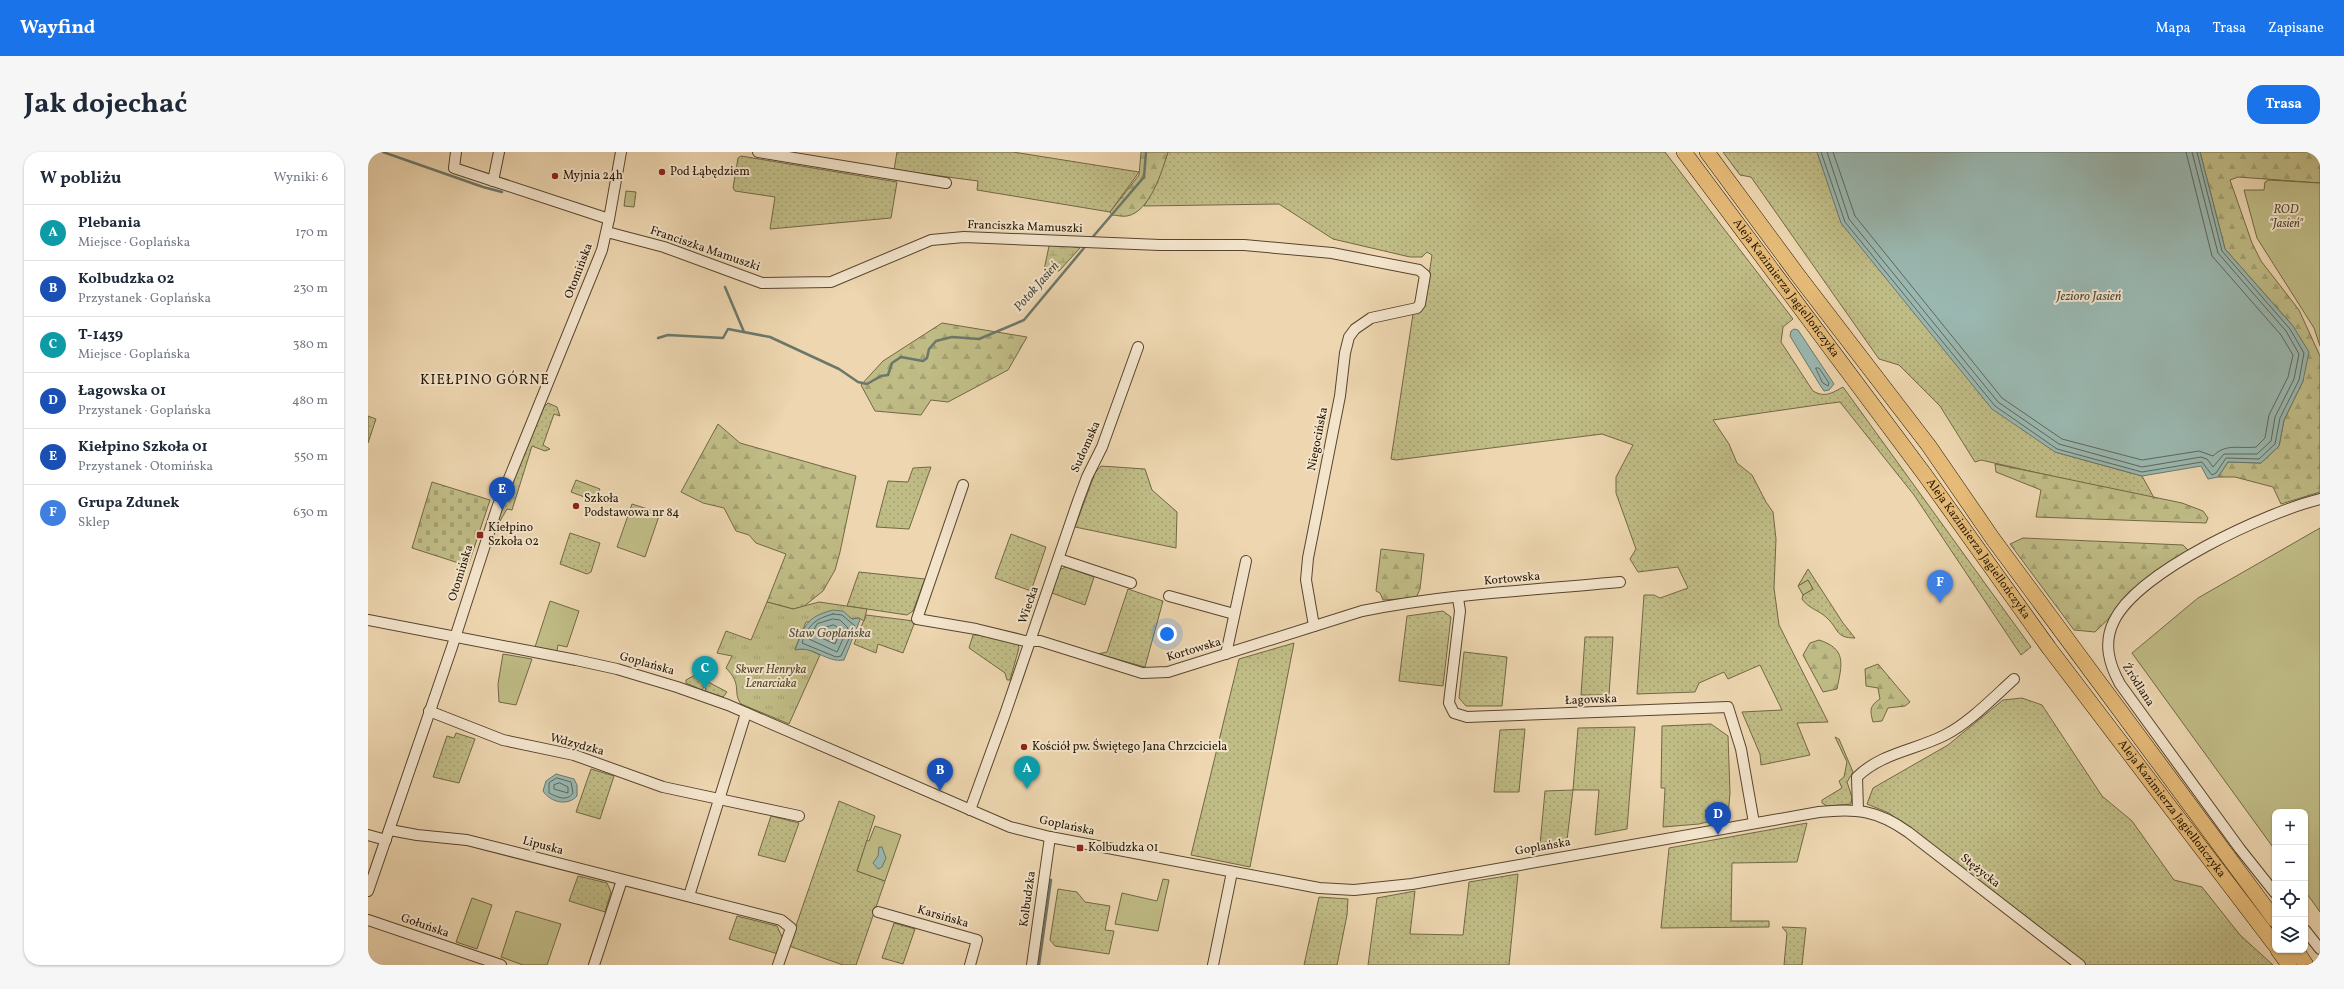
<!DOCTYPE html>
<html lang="pl">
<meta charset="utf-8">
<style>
:root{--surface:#fff;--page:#f6f6f7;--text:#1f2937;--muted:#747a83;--line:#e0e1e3;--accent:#1a73e8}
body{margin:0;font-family:Vollkorn,serif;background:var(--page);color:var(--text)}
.controls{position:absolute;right:12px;bottom:12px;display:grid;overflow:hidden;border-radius:8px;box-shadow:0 1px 3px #0004}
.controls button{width:36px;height:36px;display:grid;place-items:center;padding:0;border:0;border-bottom:1px solid var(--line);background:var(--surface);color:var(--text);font:20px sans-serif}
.you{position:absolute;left:799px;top:482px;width:14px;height:14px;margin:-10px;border:3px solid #fff;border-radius:50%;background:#1a73e8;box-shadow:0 0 0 6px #1a73e833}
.badge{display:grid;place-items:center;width:26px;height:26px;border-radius:50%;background:var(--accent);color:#fff;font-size:13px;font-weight:700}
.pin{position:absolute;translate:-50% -33px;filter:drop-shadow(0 1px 2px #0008)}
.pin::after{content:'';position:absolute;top:21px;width:14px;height:12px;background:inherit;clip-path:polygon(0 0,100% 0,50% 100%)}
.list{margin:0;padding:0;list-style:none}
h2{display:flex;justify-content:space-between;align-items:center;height:52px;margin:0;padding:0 16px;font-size:17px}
h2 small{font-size:13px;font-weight:400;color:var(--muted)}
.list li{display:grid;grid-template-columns:26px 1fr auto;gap:12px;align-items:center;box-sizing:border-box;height:56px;padding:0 16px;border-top:1px solid var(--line)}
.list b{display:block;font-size:15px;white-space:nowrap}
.list p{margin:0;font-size:13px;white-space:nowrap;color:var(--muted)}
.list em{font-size:13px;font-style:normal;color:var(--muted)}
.icon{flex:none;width:22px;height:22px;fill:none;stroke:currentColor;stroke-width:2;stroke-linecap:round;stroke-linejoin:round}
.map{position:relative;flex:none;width:1952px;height:813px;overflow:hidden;border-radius:16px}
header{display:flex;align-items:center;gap:24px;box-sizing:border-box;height:56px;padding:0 20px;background:var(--accent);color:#fff}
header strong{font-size:19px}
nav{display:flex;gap:22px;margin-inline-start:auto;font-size:14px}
.intro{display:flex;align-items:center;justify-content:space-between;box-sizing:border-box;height:96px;padding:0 24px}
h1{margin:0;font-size:28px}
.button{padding:10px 18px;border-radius:16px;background:var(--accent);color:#fff;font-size:14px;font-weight:700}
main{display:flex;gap:24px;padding:0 24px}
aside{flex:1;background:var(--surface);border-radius:16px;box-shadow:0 1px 3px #0004}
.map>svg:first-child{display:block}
.grass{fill:url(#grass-dots);stroke:#726844}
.forest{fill:url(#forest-firs);stroke:#726844}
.wetland{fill:url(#wetland-marsh);stroke:#726844}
.cemetery{fill:url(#cemetery-stones);stroke:#726844}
.park{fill:url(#park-tufts);stroke:#726844}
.garden{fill:#c0bc86;stroke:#726844}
.water{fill:#9ab8b1;stroke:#6b776b}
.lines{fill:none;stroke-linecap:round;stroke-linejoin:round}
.shore{stroke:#606659;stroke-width:1}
.stream{stroke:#6b776b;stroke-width:2.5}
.minor-casing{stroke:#57452d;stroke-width:12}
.highway-casing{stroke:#251501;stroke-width:16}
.minor{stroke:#f3e4cc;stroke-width:10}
.highway{stroke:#e6bb78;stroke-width:15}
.poi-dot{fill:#8f2418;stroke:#f3e4cc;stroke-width:1.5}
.labels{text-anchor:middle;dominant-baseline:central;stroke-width:4;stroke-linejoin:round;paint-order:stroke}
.poi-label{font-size:12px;fill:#251501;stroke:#f3e4cc;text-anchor:start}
.park-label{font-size:12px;font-style:italic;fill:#544729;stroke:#f3e4cc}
.street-label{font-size:12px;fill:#251501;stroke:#f3e4cc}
.water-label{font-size:13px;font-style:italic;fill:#4e4e3f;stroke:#f3e4cc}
.quarter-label{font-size:14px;letter-spacing:1px;fill:#251501;stroke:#f3e4cc}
</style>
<header>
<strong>Wayfind</strong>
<nav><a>Mapa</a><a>Trasa</a><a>Zapisane</a></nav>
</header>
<div class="intro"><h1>Jak dojechać</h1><a class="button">Trasa</a></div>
<main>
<aside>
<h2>W pobliżu<small>Wyniki: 6</small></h2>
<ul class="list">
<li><span class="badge" style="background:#0f9aa8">A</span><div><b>Plebania</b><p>Miejsce · Goplańska</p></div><em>170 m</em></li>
<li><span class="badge" style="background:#1a4fb4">B</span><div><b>Kolbudzka 02</b><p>Przystanek · Goplańska</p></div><em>230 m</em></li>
<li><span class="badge" style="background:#0f9aa8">C</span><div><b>T-1439</b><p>Miejsce · Goplańska</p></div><em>380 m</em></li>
<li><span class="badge" style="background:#1a4fb4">D</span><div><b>Łagowska 01</b><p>Przystanek · Goplańska</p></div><em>480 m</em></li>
<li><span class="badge" style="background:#1a4fb4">E</span><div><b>Kiełpino Szkoła 01</b><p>Przystanek · Otomińska</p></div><em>550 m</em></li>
<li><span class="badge" style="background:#3f7fe0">F</span><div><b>Grupa Zdunek</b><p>Sklep</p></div><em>630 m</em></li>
</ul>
</aside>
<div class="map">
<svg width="1952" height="813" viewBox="0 0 1952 813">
<defs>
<pattern id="grass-dots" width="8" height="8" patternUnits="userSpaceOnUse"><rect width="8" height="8" fill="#c0bc86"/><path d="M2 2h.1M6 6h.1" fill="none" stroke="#a5a172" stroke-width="1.8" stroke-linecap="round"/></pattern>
<pattern id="forest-firs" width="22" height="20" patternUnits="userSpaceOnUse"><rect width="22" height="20" fill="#c0bc86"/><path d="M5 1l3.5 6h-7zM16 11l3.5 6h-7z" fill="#a5a172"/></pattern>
<pattern id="wetland-marsh" width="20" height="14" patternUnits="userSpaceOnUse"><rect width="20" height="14" fill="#c0bc86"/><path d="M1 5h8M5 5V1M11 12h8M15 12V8" fill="none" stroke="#a5a172"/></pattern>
<pattern id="cemetery-stones" width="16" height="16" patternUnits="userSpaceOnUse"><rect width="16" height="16" fill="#c0bc86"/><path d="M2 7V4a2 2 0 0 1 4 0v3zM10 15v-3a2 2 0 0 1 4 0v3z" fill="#a5a172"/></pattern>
<pattern id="park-tufts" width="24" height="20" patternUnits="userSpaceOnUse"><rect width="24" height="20" fill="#c0bc86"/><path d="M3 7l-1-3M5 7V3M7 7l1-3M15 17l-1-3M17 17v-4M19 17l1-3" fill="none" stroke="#a5a172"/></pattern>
</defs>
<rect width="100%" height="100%" fill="#edd6b0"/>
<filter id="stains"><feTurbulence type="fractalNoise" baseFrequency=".005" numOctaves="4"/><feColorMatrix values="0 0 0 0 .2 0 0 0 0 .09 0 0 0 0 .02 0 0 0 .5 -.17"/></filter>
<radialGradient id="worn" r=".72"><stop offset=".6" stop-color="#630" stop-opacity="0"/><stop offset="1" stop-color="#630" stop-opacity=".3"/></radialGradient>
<g class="grass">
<polygon points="529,0 645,0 771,20 742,60 609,38 610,29 526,18"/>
<path d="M 800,0 L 1297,0 L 1425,167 L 1415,175 L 1413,190 L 1445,239 C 1457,246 1464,241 1475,235 L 1663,495 L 1653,503 L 1546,343 L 1472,250 L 1456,252 L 1345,268 L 1361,292 L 1369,311 L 1384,323 L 1398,350 L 1405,360 L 1408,387 L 1406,436 L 1411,473 L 1460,570 L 1429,571 L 1442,603 L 1393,613 L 1392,602 L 1374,560 L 1414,558 L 1392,513 L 1360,527 L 1356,520 L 1331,531 L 1327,540 L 1269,542 L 1276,443 L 1286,443 L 1292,446 L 1320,436 L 1310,415 L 1270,420 L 1262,407 L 1268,397 L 1248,341 L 1248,325 L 1265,293 L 1234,282 L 1028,308 L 1023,307 L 1045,162 L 1059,136 L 1064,103 L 1059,100 L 1054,105 L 1042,105 L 965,87 L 911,52 L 776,54 L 789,31 Z"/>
<polygon points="1355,0 1449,0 1455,17 1687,300 1774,324 1785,344 1789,348 1613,308 1607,310 1572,254 1531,213 1511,207 1383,25 1372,23"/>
<polygon points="373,4 529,30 523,66 402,77 407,45 367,39 365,36 370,6"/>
<polygon points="180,251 189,255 192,264 186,262 175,293 182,297 177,299 164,294 144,358 139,357 128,376 139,342 176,255"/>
<polygon points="0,264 8,267 0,291"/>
<polygon points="733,314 777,317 784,338 809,360 808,396 707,375 727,321"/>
<polygon points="563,315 541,377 508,375 520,329 540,330 545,316"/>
<polygon points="202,381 232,391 223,420 219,422 192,412"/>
<polygon points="643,382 678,395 663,439 627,426"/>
<polygon points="698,415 726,425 717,453 684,441 691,418"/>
<path d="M 1440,417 L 1475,471 L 1487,486 C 1467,486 1471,477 1459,466 C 1451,458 1441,457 1434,447 L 1435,443 L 1445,437 L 1440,428 L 1430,434 Z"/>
<polygon points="491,420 557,427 545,459 539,463 479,454"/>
<polygon points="760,437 795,449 777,515 730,502 739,500"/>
<polygon points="1075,459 1083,465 1075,534 1031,529 1039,464"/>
<polygon points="498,463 546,469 556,472 546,472 535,501 510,492 508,501 486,492"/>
<polygon points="605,483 619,483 650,492 651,496 642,528 639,528 637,521 601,496"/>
<polygon points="1217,485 1245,485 1241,543 1213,543"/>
<polygon points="926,491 882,715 823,703 871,507"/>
<polygon points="1096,500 1139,505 1134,554 1098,554 1091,546"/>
<polygon points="327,523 359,540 355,545 337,539 338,536 336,535 334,538 318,531 318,528"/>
<polygon points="1654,546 1674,553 1734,644 1764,669 1806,728 1834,735 1872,783 1905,813 1718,813 1533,670 1521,661 1499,652 1505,636 1580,593 1635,548"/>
<polygon points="1343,572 1360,584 1362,641 1360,664 1349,667 1346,663 1350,658 1337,658 1343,669 1331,672 1295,675 1297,636 1293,636 1294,574"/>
<polygon points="1267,575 1259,677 1227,683 1231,638 1205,638 1199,688 1172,693 1177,639 1205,638 1210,576"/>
<polygon points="1157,577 1151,640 1126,640 1132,578"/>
<polygon points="88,581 107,587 91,631 65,625 79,584 86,586"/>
<polygon points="1467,585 1471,587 1485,620 1479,630 1484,645 1483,652 1459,654 1454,651 1454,648 1474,636 1471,629 1476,625 1479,610"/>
<polygon points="223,617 246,624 232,667 208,660"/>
<polygon points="471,649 507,664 489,719 517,729 488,813 475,813 421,794"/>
<polygon points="403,664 431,671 417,710 390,703"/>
<polygon points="1439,671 1429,710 1364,711 1363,769 1401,769 1401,775 1293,776 1301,696"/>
<polygon points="1150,722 1141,813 1000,813 1009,746 1047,739 1042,782 1095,783 1101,730"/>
<polygon points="210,724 239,731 243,740 237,760 201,749"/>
<polygon points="690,737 709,740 717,750 742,754 737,778 746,779 741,802 687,794 682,788"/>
<polygon points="951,745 980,747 979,763 969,813 936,813"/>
<polygon points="369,764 409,774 415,787 410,802 361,787"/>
<polygon points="526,771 547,777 535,812 514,806"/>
<polygon points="1414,775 1438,776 1434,813 1416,813 1419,781"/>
</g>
<g class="forest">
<path d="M 773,0 L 800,0 C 794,19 782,60 759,64 C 754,65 748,63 744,63 L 742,60 L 771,23 Z"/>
<polygon points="1832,0 1952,0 1952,31 1870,25 1862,28 1884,91 1893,109 1931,158 1952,204 1952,340 1913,352 1905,335 1867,325 1850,325 1860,310 1893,311 1911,294 1916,268 1935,229 1925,174 1857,97"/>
<polygon points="574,171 659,185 640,218 580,250 563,248 553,263 507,259 493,233 515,209"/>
<polygon points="350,272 372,291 488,324 472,400 467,418 455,439 435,455 425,457 399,450 418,402 388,391 381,383 368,379 356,356 335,351 313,340"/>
<polygon points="1627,312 1814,351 1835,359 1840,366 1838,371 1668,365 1673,338 1628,320"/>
<polygon points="1655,386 1815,393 1821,399 1786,423 1727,480 1706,478 1642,392"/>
<polygon points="1013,397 1056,402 1052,437 1048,446 1015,448 1012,441 1008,439"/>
<polygon points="1440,428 1445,437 1435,443 1430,434"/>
<path d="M 1451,488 C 1479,497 1474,512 1469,537 L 1455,540 L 1435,503 L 1442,491 Z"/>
<path d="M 1510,512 L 1542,550 L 1537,554 L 1520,556 L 1514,569 L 1505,570 C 1502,559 1501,554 1512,547 L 1510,536 L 1498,534 L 1497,517 Z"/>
</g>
<polygon class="wetland" points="685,91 712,96 691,119 676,118 681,94"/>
<polygon class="cemetery" points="64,330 122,348 100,414 44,396"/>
<g class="park">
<polygon points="258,39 268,40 266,55 256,54"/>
<polygon points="208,328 232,337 227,349 203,340"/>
<path d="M 399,450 L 425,457 L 451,450 L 499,457 L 496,469 L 491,466 L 438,470 L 427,497 L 439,497 L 452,503 L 421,572 L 373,552 C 364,540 375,533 358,516 L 364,504 L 349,501 L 358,479 L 383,488 Z"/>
</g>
<g class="garden">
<polygon points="1901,28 1952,31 1952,194 1946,176 1889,86 1876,38 1896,38 1897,30"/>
<polygon points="264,352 292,361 277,405 249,395"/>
<polygon points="1952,376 1952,760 1937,739 1937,660 1907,660 1907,698 1764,501 1830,446"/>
<polygon points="182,449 211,459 199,495 190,493 189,499 167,495"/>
<polygon points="135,502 164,507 148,553 131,550 130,532"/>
<polygon points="507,674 533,683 517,729 489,719 499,688 501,689"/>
<polygon points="795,727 801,728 790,779 747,772 754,741 789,749"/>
<polygon points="104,746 124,753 109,797 88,790"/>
<polygon points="148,759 193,772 179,813 155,813 133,805"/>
</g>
<g class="water">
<polygon points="1449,0 1832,0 1857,97 1925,174 1941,200 1935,229 1916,268 1911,294 1893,311 1860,310 1850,325 1840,327 1833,314 1774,324 1687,300 1624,257 1473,71"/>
<polygon points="1426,177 1430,178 1466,232 1461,238 1456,239 1452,233 1422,184 1423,179"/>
<path d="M 465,458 L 475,459 L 484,467 L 491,466 L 492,468 L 476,508 C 458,511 445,493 427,498 C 437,473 438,465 465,458 Z"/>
<path d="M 188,622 L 206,627 L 209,633 L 209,644 C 200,654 183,651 175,639 L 178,629 Z"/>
<polygon points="511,695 514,695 518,706 514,715 510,717 505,711 510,704"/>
</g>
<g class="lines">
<g class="shore">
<polyline points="1453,0 1477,70 1627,254 1689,297 1774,320 1834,310 1844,323 1848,321 1858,306 1891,307 1907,292 1912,266 1931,228 1936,201 1922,177 1854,99 1829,0"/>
<polyline points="1459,0 1481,67 1630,250 1691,292 1774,315 1833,305 1839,307 1845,315 1856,302 1889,302 1903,289 1907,265 1926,227 1931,202 1918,179 1850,101 1824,0"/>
<path d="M 1465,0 L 1487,64 L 1634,246 L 1694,287 L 1774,308 L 1831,299 L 1845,304 C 1858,291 1871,297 1888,295 L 1897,286 L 1901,263 L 1920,225 L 1925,203 L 1913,183 L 1844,104 L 1818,0"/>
<polygon points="1448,216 1451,216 1461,231 1460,234 1455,231"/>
<path d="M 465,462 L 474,463 L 487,474 L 473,504 L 468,505 L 434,491 C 440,473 447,467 465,462 Z"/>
<polygon points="465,467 472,468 480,476 469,500 441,487 449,472"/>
<polygon points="466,473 473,478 467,492 449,484 453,477"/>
<path d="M 189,626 L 203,630 L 205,641 C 199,650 189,645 181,641 L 181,631 Z"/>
<polygon points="192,631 200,635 200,641 186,637 186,633"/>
</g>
<g class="stream">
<polyline points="15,0 115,35 134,40"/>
<polyline points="723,87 776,25 778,0"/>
<polyline points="357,135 376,180"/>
<polyline points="290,186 300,183 355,186 360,177 402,185 471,217 490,230 499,232 513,224 520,223 524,211 533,205 555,209 559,206 561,197 568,189 584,185 611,187 656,168 716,96"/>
<polyline points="671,813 683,728"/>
</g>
<defs>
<g id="minor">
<polyline points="88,0 86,16 241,67"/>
<polyline points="390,0 578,31"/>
<polyline points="125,29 131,0"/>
<polyline points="239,80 296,95 394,131 463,130 563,88 596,85 792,93 876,93 964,101 1051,118 1057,123 1052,152 1049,156 1003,166 987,177 981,185 977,201 972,244 940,406 938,428 946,474"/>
<path d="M 595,333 L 549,467 L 608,477 L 657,489 L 672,489 L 774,521 L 800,520 L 994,459 C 1079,442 1166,438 1252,430"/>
<polyline points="691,407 763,431"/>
<polyline points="801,444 866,462"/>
<polyline points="1090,446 1092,459 1082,542 1081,551 1086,561 1099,565 1360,555 1373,597 1386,671"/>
<path d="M 0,468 L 208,508 L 249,517 L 309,535 L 360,553 L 642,675 L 682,685 L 951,736 L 986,738 L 1044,732 L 1451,660 C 1488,656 1509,658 1540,680 L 1712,813"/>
<polyline points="858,502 878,409"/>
<polyline points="61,559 135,588 206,603 295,635 431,664"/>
<polyline points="602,658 637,562 710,349 719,325 734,295 770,195"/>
<path d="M 1490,658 L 1489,625 C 1513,601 1548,598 1577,583 C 1601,571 1626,545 1646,527"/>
<polyline points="22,678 49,683 99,688 413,768 423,776 410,813"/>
<polyline points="0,683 18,688"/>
<polyline points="0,739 84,495 129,356 234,98 241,67 253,0"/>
<path d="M 1907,741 L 1872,697 L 1752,532 C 1741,512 1735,491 1746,469 C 1770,419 1899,360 1952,347"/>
<polyline points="321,744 378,561"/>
<polyline points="510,760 609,788 602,813"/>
<polyline points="0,768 133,813"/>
<polyline points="1937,778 1952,797"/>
<polyline points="226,813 254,728"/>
<polyline points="664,813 682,685"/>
<polyline points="845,813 864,720"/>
</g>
<g id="highway">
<path id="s1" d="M 1316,0 L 1557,323 L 1681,496 L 1907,793"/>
<polyline points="1339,0 1432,126 1561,294 1625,387 1907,768"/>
<polyline points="1910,798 1921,813"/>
<polyline points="1928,798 1938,813"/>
</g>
</defs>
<use href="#minor" class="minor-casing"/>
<use href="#highway" class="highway-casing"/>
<use href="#minor" class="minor"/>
<use href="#highway" class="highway"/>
</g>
<g class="poi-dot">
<circle cx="294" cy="20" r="4"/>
<circle cx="187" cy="24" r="4"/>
<circle cx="208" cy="354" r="4"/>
<rect x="108" y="379" width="8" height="8" rx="2"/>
<circle cx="656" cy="595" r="4"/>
<rect x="708" y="692" width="8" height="8" rx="2"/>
</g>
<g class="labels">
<g class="poi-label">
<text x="302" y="20">Pod Łąbędziem</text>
<text x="195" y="24">Myjnia 24h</text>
<text x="216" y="347">Szkoła<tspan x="216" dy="14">Podstawowa nr 84</tspan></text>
<text x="120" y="376">Kiełpino<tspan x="120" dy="14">Szkoła 02</tspan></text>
<text x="664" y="595">Kościół pw. Świętego Jana Chrzciciela</text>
<text x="720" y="696">Kolbudzka 01</text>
</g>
<g class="park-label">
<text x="1918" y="58">ROD<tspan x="1918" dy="14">"Jasień"</tspan></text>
<text x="403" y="518">Skwer Henryka<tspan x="403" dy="14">Lenarciaka</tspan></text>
</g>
<g class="street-label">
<text transform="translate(657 75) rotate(2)">Franciszka Mamuszki</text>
<text transform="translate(337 97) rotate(19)">Franciszka Mamuszki</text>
<text transform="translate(211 119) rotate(-69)">Otomińska</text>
<text stroke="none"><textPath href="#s1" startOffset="170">Aleja Kazimierza Jagiellończyka</textPath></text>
<text transform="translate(950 287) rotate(-79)">Niegocińska</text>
<text transform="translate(718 295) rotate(-66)">Sudomska</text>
<text stroke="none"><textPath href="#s1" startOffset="494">Aleja Kazimierza Jagiellończyka</textPath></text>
<text transform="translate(93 421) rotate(-73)">Otomińska</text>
<text transform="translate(1144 427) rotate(-5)">Kortowska</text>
<text transform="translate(661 453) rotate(-71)">Wiecka</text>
<text transform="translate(826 498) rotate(-17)">Kortowska</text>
<text transform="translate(279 512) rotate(16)">Goplańska</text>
<text transform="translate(1770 533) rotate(57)">Źródlana</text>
<text transform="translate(1223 548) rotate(-2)">Łagowska</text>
<text transform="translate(209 593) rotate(15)">Wdzydzka</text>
<text stroke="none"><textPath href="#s1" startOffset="818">Aleja Kazimierza Jagiellończyka</textPath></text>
<text transform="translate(699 674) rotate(12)">Goplańska</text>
<text transform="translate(175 694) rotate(15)">Lipuska</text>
<text transform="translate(1175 695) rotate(-10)">Goplańska</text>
<text transform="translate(1612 719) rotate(38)">Stężycka</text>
<text transform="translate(660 747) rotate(-82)">Kolbudzka</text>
<text transform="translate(575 765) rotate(16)">Karsińska</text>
<text transform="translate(57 774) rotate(19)">Gołuńska</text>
</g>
<g class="water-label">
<text transform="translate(669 135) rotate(-49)">Potok Jasień</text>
<text x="1721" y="145">Jezioro Jasień</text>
<text x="462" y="482">Staw Goplańska</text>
</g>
<g class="quarter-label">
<text x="117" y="228">KIEŁPINO GÓRNE</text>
</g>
</g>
<rect width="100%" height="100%" filter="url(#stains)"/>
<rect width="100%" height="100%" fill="url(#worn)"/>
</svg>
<div class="controls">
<button>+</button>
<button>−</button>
<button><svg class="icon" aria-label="locate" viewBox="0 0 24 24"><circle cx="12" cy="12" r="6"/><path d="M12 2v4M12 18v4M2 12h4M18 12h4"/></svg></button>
<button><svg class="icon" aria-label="layers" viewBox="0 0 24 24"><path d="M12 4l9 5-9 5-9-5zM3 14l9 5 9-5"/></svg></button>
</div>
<div class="you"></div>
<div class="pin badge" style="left:659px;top:637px;background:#0f9aa8">A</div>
<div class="pin badge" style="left:572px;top:639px;background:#1a4fb4">B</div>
<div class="pin badge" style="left:337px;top:537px;background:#0f9aa8">C</div>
<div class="pin badge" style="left:1350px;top:683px;background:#1a4fb4">D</div>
<div class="pin badge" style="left:134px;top:358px;background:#1a4fb4">E</div>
<div class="pin badge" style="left:1572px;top:451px;background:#3f7fe0">F</div>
</div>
</main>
